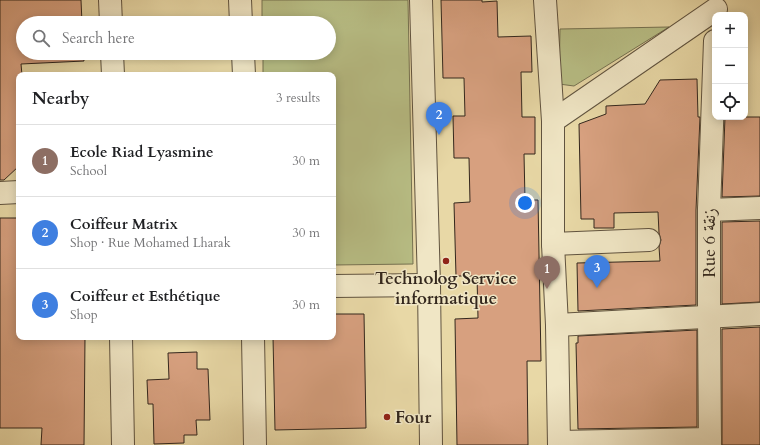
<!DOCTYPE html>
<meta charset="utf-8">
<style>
:root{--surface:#fff;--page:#f2f2f2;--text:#202124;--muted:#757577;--line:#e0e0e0;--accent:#7c3aed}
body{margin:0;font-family:Cardo,Amiri,serif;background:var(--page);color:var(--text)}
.controls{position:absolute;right:12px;top:12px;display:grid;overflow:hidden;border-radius:8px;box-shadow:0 2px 10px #0003}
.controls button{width:36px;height:36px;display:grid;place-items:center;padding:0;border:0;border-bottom:1px solid var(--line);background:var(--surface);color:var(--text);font:20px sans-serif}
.you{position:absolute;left:525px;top:203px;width:14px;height:14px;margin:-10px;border:3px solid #fff;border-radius:50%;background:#1a73e8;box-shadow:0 0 0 6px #1a73e833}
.badge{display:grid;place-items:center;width:26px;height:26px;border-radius:50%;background:var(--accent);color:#fff;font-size:13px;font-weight:700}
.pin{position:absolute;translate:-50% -33px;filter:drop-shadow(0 1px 2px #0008)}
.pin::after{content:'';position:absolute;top:21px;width:14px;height:12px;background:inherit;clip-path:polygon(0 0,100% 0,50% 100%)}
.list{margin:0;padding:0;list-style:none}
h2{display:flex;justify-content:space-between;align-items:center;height:52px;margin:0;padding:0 16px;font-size:17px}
h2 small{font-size:13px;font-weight:400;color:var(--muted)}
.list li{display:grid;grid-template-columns:26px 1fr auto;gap:12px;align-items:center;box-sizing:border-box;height:72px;padding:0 16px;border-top:1px solid var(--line)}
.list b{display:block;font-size:15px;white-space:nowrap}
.list p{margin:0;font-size:13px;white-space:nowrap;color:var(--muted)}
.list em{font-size:13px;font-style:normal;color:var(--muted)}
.icon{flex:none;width:22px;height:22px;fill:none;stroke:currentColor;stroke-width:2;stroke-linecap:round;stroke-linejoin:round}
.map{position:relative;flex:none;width:760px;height:445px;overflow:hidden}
.search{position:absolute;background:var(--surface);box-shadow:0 2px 10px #0003;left:16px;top:16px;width:320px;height:44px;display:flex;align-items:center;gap:10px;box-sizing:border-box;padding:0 14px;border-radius:22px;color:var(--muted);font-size:15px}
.panel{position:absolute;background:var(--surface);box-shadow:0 2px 10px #0003;left:16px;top:72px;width:320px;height:268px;border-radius:8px}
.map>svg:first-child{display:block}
.green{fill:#b8be85;stroke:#767251}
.building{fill:#d7a07f;stroke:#33271d}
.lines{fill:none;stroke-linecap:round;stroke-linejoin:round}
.street-casing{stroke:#60533f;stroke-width:24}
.street{stroke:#f0e6c5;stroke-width:22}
.poi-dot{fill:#8f2418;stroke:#f0e6c5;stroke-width:1.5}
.labels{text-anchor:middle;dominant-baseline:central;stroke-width:3;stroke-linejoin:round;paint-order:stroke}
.street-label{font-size:17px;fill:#33271d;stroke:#f0e6c5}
.poi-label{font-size:17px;font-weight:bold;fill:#33271d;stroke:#f0e6c5}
</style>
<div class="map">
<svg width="760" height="445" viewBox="0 0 760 445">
<rect width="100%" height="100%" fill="#e8d8a6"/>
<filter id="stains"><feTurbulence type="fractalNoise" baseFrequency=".005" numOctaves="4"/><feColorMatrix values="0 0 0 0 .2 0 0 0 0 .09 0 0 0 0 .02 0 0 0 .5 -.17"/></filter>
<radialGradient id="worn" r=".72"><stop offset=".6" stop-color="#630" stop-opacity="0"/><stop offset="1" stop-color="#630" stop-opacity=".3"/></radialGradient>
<g class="green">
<polygon points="262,0 408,0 413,264 333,265 333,75 263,75 263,53 329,53 329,23 262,23"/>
<polygon points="669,27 574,86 559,84 560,29"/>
</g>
<g class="building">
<polygon points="0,0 81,0 82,23 23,23 23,53 83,53 84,61 21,64 22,75 19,75 19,166 4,180 0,180"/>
<polygon points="441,0 482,0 482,2 497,1 498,37 531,36 532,72 521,72 522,117 535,117 535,154 524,154 525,200 538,200 541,361 527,361 528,445 457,445 455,319 478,318 477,276 456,276 454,203 470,202 469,158 454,158 453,116 465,116 464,78 443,78"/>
<polygon points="697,79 698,117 700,117 696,210 696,305 578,311 577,263 660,261 659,247 661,240 659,233 658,212 614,213 614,228 594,228 594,219 581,219 579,124 606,114 606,106 645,104 660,80"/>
<polygon points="725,117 760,117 760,196 722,197"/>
<polygon points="0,218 19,218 19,337 85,337 84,445 41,445 42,428 0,428"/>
<polygon points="760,221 760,302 722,304 722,222"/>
<polygon points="333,314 364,314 366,428 275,430 273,337 333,337"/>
<polygon points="760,327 760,445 722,445 722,329"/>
<polygon points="697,330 697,427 578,429 576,343 578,343 578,336"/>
<polygon points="197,352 197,369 208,369 210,420 196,420 197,435 184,435 184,443 154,444 153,404 148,404 147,380 169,379 168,353"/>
</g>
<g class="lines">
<defs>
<g id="street">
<polyline points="110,0 111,23"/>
<polyline points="240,0 241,23"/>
<polyline points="421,0 429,285 431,445"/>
<polyline points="545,0 553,121 553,244 557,325 559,445"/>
<polyline points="112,53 113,75"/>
<polyline points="243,53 244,75"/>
<polyline points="553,121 716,9"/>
<polyline points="0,193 19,192"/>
<polyline points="709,210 760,208"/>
<polyline points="553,244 649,240"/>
<polyline points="333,286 429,285"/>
<polyline points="557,325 760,314"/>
<polyline points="121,337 123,445"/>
<polyline points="253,337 255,445"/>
<polyline points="559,442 710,439"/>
<polyline points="710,445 709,317 709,210 715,41"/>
</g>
</defs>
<use href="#street" class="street-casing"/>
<use href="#street" class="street"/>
</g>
<g class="poi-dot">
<circle cx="446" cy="261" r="4"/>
<circle cx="387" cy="417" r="4"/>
</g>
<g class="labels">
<g class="street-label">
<text transform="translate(709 243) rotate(-90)">Rue 6 زنقة</text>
</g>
<g class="poi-label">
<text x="446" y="278">Technolog Service<tspan x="446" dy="20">informatique</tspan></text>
<text x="395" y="417" text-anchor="start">Four</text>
</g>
</g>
<rect width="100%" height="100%" filter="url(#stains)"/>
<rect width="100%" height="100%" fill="url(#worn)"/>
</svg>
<div class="controls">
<button>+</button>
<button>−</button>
<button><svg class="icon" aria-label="locate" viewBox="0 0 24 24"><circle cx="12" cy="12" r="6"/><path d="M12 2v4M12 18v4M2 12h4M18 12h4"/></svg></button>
</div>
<div class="you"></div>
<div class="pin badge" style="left:547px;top:289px;background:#8d6e63">1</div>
<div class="pin badge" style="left:439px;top:135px;background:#3f7fe0">2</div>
<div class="pin badge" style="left:597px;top:288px;background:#3f7fe0">3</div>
<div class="search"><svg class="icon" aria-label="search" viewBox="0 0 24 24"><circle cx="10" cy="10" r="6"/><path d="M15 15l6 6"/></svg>Search here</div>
<section class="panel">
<h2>Nearby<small>3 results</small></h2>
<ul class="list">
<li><span class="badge" style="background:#8d6e63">1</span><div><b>Ecole Riad Lyasmine</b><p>School</p></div><em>30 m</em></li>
<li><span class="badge" style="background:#3f7fe0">2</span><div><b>Coiffeur Matrix</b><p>Shop · Rue Mohamed Lharak</p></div><em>30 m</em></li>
<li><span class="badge" style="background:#3f7fe0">3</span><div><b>Coiffeur et Esthétique</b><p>Shop</p></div><em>30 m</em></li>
</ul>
</section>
</div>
